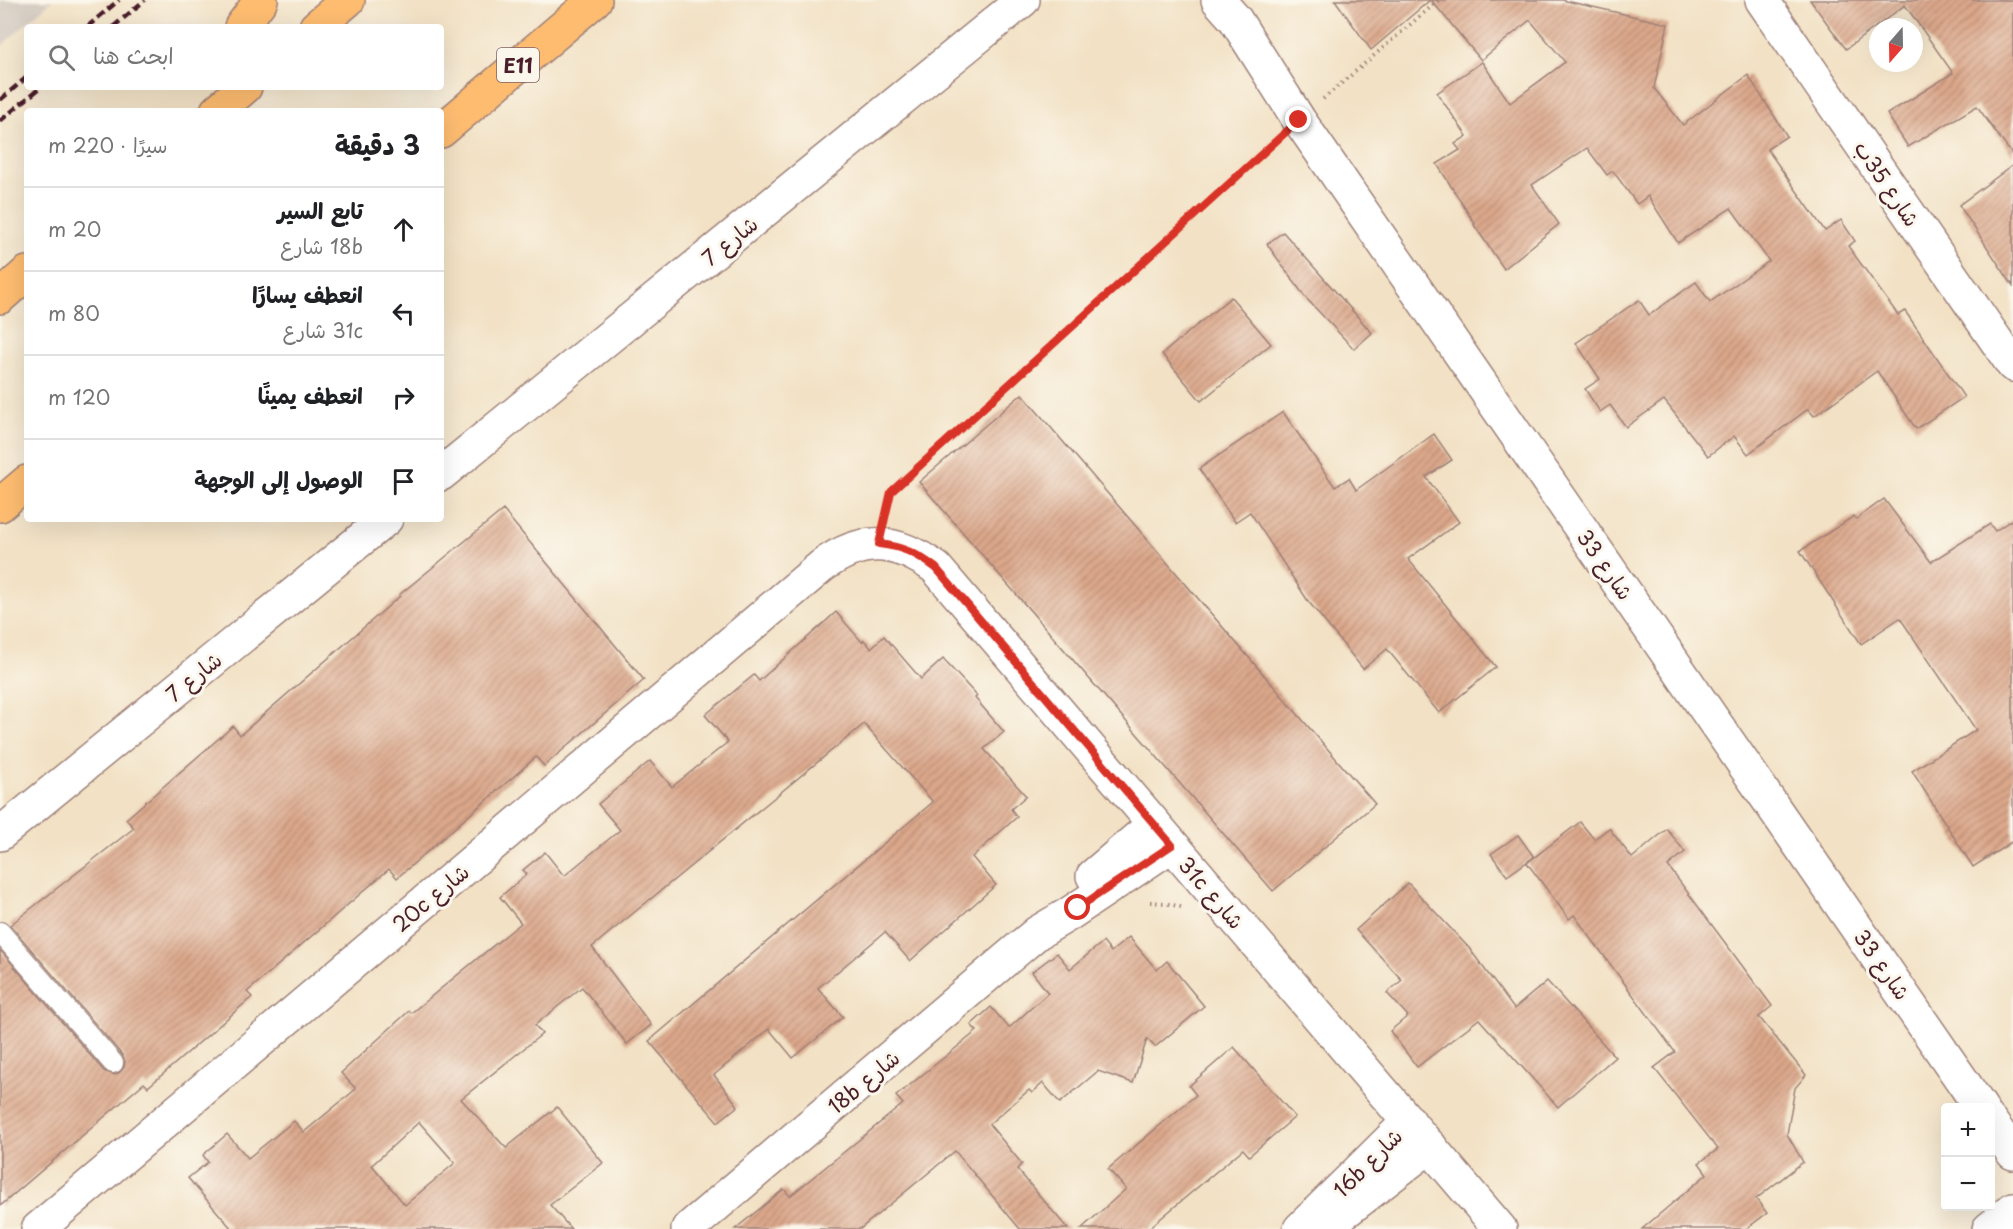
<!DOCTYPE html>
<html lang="ar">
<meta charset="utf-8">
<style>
:root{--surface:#fff;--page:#f2f2f2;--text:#202124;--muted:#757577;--line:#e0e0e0}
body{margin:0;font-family:"Playpen Sans","Playpen Sans Arabic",sans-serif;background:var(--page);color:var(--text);direction:rtl}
.controls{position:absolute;right:18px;bottom:18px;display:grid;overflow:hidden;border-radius:6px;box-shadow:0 6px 24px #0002}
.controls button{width:54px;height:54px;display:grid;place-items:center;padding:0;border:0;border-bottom:2px solid var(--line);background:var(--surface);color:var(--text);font:30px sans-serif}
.compass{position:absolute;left:1869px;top:18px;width:54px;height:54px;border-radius:50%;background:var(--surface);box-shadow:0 6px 24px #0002;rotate:200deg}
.stop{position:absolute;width:18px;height:18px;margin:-14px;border:4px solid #d93025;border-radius:50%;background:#fff}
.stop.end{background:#d93025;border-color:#fff;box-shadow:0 2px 6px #0008}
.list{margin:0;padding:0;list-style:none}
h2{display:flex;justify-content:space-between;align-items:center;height:78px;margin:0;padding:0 24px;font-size:26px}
h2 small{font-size:20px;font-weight:400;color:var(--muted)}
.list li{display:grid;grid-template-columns:39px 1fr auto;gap:18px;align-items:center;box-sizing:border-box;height:84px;padding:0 24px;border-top:2px solid var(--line)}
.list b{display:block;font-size:22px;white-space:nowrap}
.list p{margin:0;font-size:20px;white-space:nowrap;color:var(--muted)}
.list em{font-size:20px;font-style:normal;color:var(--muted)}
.icon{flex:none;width:33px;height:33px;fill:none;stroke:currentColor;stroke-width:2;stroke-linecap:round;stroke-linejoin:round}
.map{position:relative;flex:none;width:2013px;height:1229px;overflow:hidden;direction:ltr}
.search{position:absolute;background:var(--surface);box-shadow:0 6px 24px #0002;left:24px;top:24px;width:420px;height:66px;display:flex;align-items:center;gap:15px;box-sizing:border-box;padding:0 21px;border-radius:6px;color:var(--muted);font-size:22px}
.panel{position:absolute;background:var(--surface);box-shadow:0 6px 24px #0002;left:24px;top:108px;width:420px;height:414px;border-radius:6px;direction:rtl}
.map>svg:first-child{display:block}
.industrial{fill:#cdc2b9}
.building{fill:url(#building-hatch);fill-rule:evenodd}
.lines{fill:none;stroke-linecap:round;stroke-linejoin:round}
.lane-casing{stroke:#9e8078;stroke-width:22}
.street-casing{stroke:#9e8078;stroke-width:36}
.highway-casing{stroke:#9e8078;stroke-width:36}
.path{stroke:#9e8078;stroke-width:4;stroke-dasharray:1.5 4.5;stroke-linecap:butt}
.lane{stroke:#fff;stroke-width:20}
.street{stroke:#fff;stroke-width:33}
.highway{stroke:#fdbc70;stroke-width:33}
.rail{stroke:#4a1f2b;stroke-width:4.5;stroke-dasharray:9 4.5;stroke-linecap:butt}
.route{stroke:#d93025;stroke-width:8}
.labels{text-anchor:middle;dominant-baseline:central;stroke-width:6;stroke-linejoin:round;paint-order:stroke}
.shield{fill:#fbf7ec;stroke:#7f6065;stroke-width:1.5}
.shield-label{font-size:20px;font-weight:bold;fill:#4a1f2b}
.street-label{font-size:21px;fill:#4a1f2b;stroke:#fbf7ec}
</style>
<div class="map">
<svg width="2013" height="1229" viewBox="0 0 2013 1229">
<defs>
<pattern id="building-hatch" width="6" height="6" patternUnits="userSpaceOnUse" patternTransform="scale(1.5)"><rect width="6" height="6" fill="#dca88b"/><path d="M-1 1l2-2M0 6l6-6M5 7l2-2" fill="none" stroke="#b48872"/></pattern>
</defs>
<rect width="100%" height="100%" fill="#fbf7ec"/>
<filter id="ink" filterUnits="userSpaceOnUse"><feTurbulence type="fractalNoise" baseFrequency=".0167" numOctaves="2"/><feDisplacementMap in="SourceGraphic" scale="12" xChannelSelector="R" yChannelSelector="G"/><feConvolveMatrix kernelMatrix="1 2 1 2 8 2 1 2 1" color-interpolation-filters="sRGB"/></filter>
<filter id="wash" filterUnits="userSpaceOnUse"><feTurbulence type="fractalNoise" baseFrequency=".008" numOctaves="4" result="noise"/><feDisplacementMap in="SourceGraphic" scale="24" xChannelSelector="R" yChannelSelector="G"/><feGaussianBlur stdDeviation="1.35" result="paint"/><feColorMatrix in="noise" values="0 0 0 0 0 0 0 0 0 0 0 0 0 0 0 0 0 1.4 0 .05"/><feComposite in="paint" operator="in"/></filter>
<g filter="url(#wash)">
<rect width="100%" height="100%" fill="#f2e1c4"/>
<polygon class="industrial" points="0,0 52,0 0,47"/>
<g id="blocks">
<g class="building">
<polygon points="1335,0 1430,0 1371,50"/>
<polygon points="1431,0 1562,0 1668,24 1654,88 1683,125 1748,75 1787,136 1767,149 1825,231 1841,220 1855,241 1848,246 1898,315 1905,311 1964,397 1916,429 1877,371 1814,416 1808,409 1748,454 1734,436 1708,456 1664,400 1626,427 1610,405 1600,412 1585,389 1600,379 1576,343 1639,300 1649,315 1696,282 1710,302 1769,261 1731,208 1678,243 1648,196 1637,204 1613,171 1607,175 1587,148 1532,185 1559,224 1504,269 1474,225 1475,224 1437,164 1460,150 1455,144 1467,136 1437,93 1482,62 1510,103 1565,62 1530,20 1481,60"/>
<polygon points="1810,0 2013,0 2013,156 1977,106 1908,147 1887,114 1953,73 1905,5 1846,49"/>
<polygon points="2013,165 2013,286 1959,205"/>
<polygon points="1283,232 1372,333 1354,349 1305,297 1267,244"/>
<polygon points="1231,297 1271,344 1201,401 1162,354"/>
<polygon points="1022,394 1375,804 1273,891 919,482"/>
<polygon points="1283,412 1335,487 1349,478 1356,490 1434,434 1452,460 1426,477 1459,522 1408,559 1496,667 1439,713 1387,649 1363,669 1308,601 1250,512 1235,522 1199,469"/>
<polygon points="1884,499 1931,562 1990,524 1995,531 2013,519 2013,841 1973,867 1912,771 1976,730 1900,618 1861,644 1800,551 1854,516 1856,519"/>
<polygon points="503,510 644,680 544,766 536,757 397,878 389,869 247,992 252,997 148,1087 144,1083 0,1206 0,950 104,1071 115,1075 120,1072 124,1067 125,1061 122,1055 10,925 134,828 126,819 233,726 240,735 400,596 399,595"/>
<path d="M 836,612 L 862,642 L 864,640 L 871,648 L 884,636 L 921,679 L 943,659 L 977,696 L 975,698 L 1004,732 L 984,749 L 1026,796 L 1011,809 L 1017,817 L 972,857 L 996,885 L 910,961 L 885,932 L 818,988 L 843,1017 L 793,1058 L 769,1029 L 714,1075 L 738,1106 L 718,1122 L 649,1041 L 933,802 L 864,724 L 592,947 L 651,1025 L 627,1044 L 582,987 L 535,1025 L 542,1034 L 461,1099 L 506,1148 L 557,1107 L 603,1163 L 550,1205 L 571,1229 L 232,1229 L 188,1178 L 208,1162 L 203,1155 L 227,1134 L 248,1158 L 294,1121 L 304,1132 L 356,1089 L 341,1073 L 409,1011 L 411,1013 L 521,923 L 500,897 L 527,874 L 523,870 L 545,852 L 564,876 L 620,830 L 598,804 L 650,761 L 672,787 L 728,742 L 705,715 L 754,675 L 759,681 ZM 419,1122 L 455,1163 L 405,1205 L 372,1165 Z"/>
<polygon points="1580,822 1594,839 1609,828 1632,858 1667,829 1685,852 1668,866 1772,1006 1759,1017 1806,1075 1795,1088 1787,1134 1803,1162 1756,1199 1767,1213 1746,1229 1642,1229 1707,1174 1699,1163 1718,1149 1654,1068 1675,1052 1574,915 1569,919 1527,863"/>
<polygon points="1518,835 1534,857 1507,876 1491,854"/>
<polygon points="1408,883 1469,948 1514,1009 1547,981 1615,1057 1558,1107 1479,1019 1417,1067 1390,1031 1408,1016 1387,993 1402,980 1356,930"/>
<polygon points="1129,937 1157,970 1167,961 1204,1006 1155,1047 1147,1039 1133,1083 1098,1071 1060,1103 1043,1083 1032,1093 1029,1090 989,1124 1022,1164 1017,1169 1068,1229 1020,1229 955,1151 860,1229 735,1229 784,1189 790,1196 903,1104 896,1096 977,1031 971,1025 991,1007 1009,1028 1048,993 1032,972 1057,953 1070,969 1103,942 1111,952"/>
<polygon points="1234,1047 1295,1117 1249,1156 1243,1149 1148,1229 1081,1229 1126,1189 1108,1169 1196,1095 1189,1086"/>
</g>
</g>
</g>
<g filter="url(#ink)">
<use href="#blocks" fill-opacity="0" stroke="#9e8078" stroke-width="1.5"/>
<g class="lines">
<defs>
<polyline id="lane" points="0,932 113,1063"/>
<g id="street">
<polyline points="1218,0 1235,19 1299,120 1981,1108"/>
<polyline points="1762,0 2013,365"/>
<polyline points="441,474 1023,0"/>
<polyline points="0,834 386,519"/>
<polyline points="1093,876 1154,824"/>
<polyline points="1990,1121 2013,1153"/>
<polyline points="1333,1221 1430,1146"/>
<path d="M 38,1229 L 822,566 C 863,536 896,539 936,568 L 1500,1229"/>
<polyline points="688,1229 1037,933 1069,914 1172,845"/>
<polyline points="1300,1229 1409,1121"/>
<polyline points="1989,1229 2013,1209"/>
</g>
<g id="highway">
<polyline points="241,27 261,0"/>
<polyline points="316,27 348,0"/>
<polyline points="217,111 245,87"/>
<polyline points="441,131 595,0"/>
<polyline points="0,297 27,273"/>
<polyline points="0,505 27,482"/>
</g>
</defs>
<use href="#lane" class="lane-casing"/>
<use href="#street" class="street-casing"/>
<use href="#highway" class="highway-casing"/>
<g class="path">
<polyline points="1323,99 1439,0"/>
<polyline points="886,513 891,492 1275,142"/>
<polyline points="1150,902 1165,903 1181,907"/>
</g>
<use href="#lane" class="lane"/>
<use href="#street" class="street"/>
<use href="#highway" class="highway"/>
<g class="rail">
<polyline points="87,27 119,0"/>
<polyline points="113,27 145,0"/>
<polyline points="0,100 27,77"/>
<polyline points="0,121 41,87"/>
</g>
</g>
</g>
<g class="lines" filter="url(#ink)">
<path class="route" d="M 1078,908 L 1172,845 L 936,568 C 916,553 903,547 879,544 L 891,492 L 1299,120"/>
</g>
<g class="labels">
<rect class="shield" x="497" y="48" width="42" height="34" rx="4.5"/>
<g class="shield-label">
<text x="518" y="65">E11</text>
</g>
<g class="street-label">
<text transform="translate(1888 183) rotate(56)">شارع 35ب</text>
<text transform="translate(729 240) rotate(-39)">شارع 7</text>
<text transform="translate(1606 564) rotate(55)">شارع 33</text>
<text transform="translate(193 676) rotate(-39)">شارع 7</text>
<text transform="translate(1212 892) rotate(49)">31c شارع</text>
<text transform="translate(430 897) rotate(-40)">20c شارع</text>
<text transform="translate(1883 964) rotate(55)">شارع 33</text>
<text transform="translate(863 1081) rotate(-40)">18b شارع</text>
<text transform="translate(1367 1162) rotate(-45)">16b شارع</text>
</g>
</g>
</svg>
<div class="controls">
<button>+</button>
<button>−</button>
</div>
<svg class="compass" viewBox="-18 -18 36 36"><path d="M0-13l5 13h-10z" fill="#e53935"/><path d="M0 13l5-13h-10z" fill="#757577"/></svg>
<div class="stop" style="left:1078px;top:908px"></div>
<div class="stop end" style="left:1299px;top:120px"></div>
<div class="search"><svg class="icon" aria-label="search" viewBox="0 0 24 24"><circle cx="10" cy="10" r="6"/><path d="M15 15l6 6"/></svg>ابحث هنا</div>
<section class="panel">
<h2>3 دقيقة<small>سيرًا · 220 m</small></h2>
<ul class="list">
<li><svg class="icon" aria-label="ahead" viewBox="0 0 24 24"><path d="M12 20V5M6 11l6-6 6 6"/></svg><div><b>تابع السير</b><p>18b شارع</p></div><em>20 m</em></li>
<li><svg class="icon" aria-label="left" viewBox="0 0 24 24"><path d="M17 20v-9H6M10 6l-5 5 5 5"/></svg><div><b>انعطف يسارًا</b><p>31c شارع</p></div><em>80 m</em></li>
<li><svg class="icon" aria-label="right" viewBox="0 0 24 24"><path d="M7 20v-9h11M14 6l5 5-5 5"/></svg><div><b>انعطف يمينًا</b></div><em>120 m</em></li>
<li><svg class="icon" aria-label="arrive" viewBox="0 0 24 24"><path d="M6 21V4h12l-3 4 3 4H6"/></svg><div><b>الوصول إلى الوجهة</b></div></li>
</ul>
</section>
</div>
